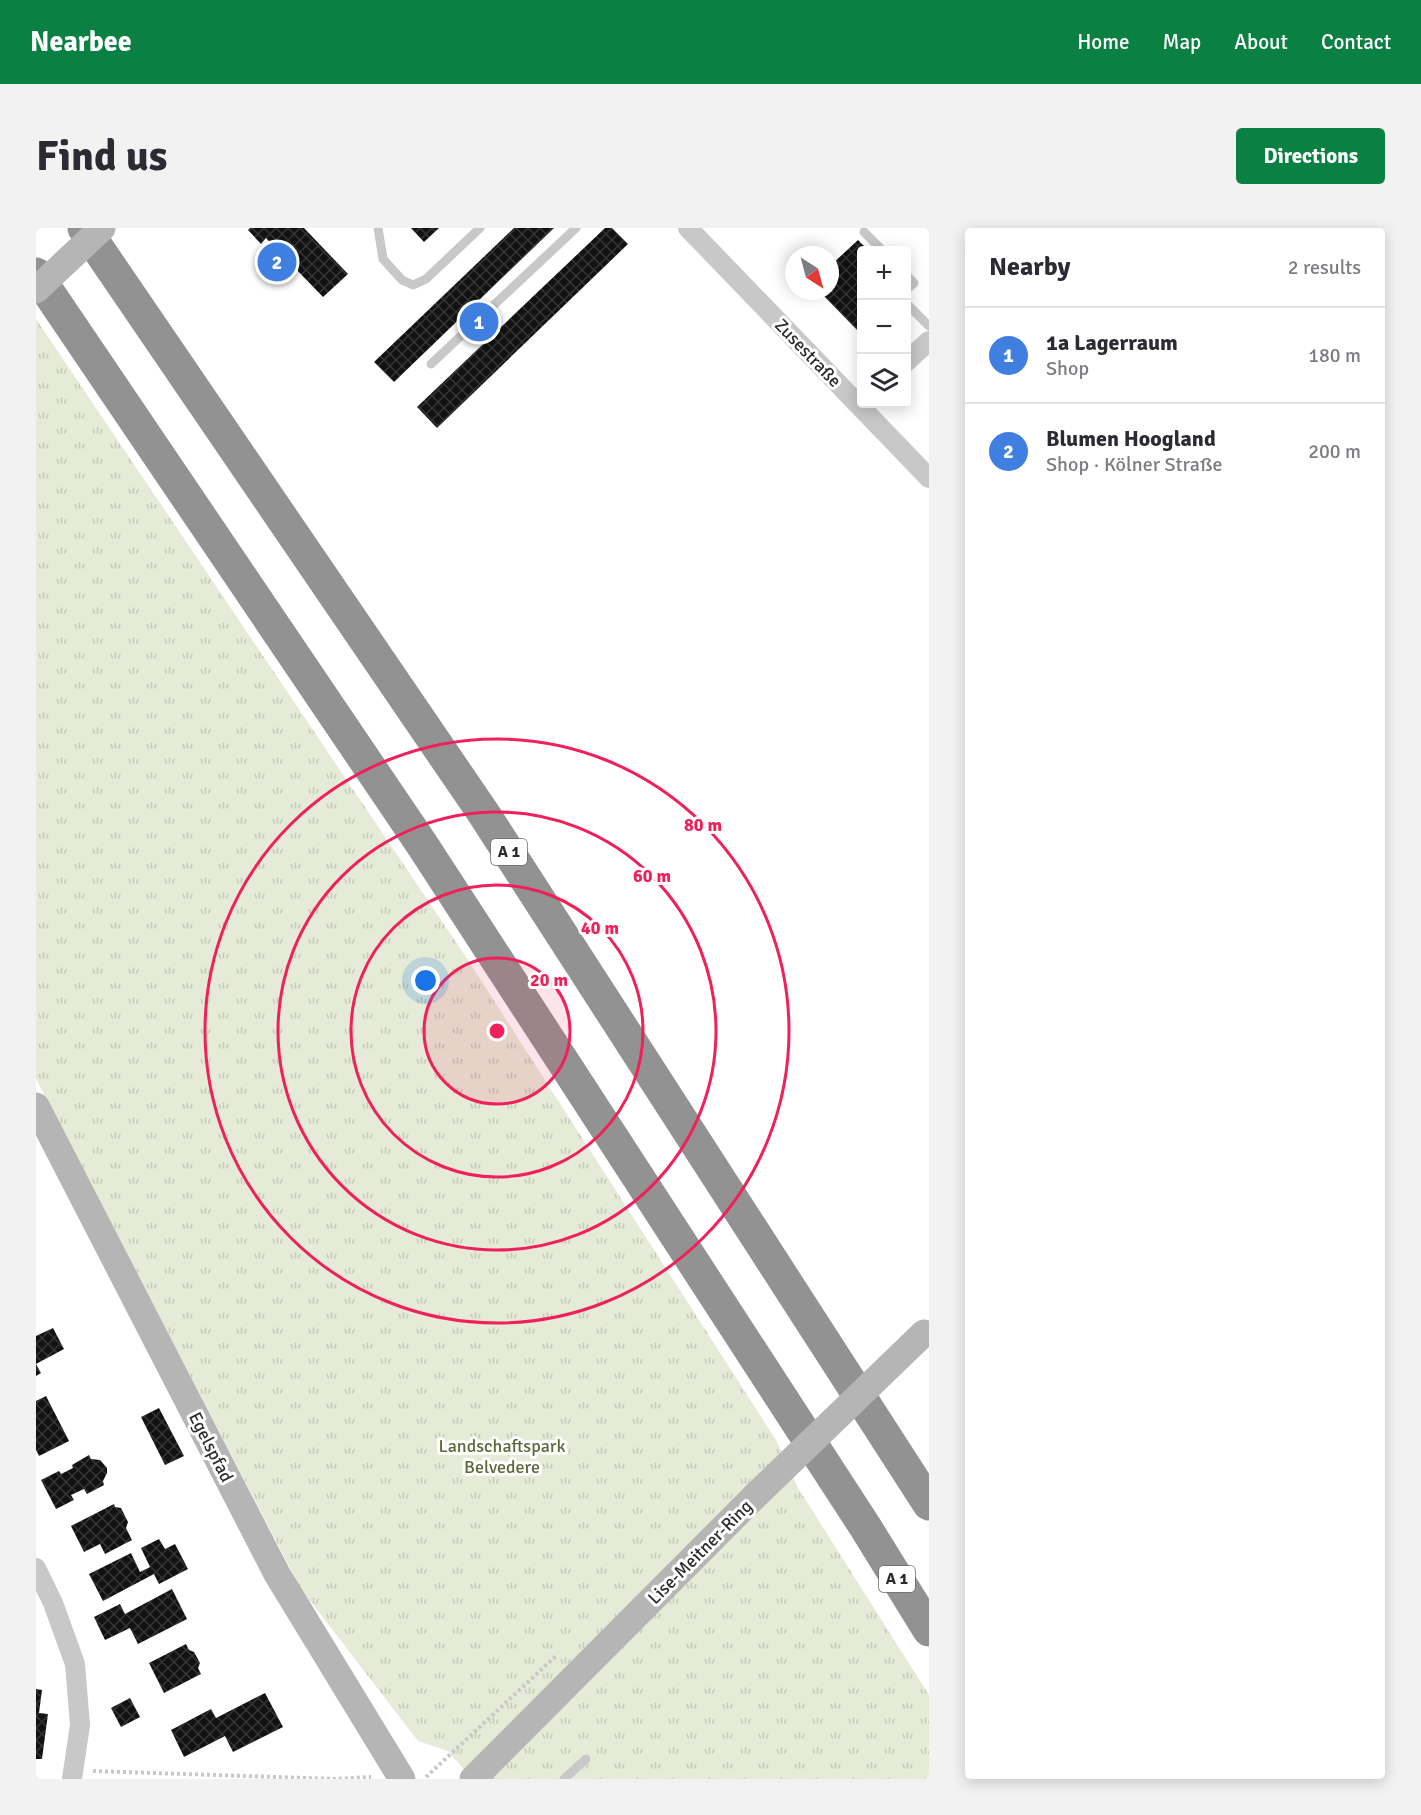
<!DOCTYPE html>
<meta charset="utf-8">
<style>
:root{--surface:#fff;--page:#f2f2f3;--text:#2b2b33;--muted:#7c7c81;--line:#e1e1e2;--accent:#0b8043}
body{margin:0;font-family:Signika,sans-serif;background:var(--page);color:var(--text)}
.controls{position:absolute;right:18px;top:18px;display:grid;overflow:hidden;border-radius:6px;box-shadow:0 3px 15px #0003}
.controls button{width:54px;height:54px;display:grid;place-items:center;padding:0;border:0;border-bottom:2px solid var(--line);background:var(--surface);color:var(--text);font:30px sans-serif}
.compass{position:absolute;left:749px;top:18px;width:54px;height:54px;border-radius:50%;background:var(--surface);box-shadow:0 3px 15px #0003;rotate:144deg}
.you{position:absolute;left:390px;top:753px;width:21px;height:21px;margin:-15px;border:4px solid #fff;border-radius:50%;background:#1a73e8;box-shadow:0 0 0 9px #1a73e833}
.badge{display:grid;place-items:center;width:39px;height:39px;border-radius:50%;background:var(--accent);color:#fff;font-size:20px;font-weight:700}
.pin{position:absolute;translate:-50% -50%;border:3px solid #fff;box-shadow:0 2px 6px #0006}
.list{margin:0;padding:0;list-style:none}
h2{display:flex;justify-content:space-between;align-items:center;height:78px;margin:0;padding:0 24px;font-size:26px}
h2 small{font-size:20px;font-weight:400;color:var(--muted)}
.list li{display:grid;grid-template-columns:39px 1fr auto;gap:18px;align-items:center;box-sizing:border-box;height:96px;padding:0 24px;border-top:2px solid var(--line)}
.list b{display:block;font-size:22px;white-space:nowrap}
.list p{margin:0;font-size:20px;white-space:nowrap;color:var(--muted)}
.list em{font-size:20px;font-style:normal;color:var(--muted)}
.icon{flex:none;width:33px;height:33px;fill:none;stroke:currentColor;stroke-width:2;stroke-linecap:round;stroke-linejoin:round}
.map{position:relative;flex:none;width:893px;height:1551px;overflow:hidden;border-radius:6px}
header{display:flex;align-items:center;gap:36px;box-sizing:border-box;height:84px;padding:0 30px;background:var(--accent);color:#fff}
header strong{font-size:28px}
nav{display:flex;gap:33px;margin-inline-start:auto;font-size:21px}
.intro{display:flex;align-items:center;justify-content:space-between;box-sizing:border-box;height:144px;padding:0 36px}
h1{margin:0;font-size:42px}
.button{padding:15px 27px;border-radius:6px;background:var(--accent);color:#fff;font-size:21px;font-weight:700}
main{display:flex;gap:36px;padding:0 36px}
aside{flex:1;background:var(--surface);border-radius:6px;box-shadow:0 3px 15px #0003}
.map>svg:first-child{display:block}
.park{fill:url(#park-tufts)}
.building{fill:url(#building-cross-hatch)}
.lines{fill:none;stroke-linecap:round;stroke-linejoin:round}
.path{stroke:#c8c8c8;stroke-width:4;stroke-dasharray:3 3;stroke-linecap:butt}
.lane{stroke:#c8c8c8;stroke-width:9}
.street{stroke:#c8c8c8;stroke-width:20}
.secondary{stroke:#b5b5b5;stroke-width:27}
.highway{stroke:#929292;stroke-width:33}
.secondary-bridge{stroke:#b5b5b5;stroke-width:27}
.ring{fill:none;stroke:#f0205a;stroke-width:3}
.labels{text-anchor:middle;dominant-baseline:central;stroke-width:6;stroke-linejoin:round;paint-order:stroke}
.shield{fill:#fff;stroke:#6b6b6b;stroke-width:1.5}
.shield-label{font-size:16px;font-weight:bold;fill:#2b2b2b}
.street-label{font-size:18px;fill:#2b2b2b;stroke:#fff}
.park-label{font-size:18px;fill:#596937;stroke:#fff}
.centre{fill:#f0205a;stroke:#fff;stroke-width:3}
.ring-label{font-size:18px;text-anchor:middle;font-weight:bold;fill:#f0205a;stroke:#fff;stroke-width:6;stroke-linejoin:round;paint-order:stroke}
</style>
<header>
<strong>Nearbee</strong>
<nav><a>Home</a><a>Map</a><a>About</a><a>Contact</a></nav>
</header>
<div class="intro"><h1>Find us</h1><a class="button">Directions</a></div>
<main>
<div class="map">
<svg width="893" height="1551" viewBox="0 0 893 1551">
<defs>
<pattern id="park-tufts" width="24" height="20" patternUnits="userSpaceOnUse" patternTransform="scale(1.5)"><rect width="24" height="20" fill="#e6ebd7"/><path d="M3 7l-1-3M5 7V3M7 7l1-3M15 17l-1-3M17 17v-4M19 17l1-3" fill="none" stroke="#c5cab9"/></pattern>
<pattern id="building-cross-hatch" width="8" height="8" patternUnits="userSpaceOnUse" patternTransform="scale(1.5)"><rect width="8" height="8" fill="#121212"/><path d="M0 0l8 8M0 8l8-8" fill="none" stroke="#353535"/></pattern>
</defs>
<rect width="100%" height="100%" fill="#fff"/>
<polygon class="park" points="0,91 430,729 740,1212 762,1260 893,1467 893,1551 436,1551 412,1523 382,1513 265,1361 0,851"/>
<g class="building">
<polygon points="214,0 268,0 312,46 287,69 230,10 225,16 212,2"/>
<polygon points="375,0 403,0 388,14"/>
<polygon points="478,0 518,0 358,154 338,134"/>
<polygon points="569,0 576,0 592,16 401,200 381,179"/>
<polygon points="822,12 832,22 825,22 825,99 822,103 783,63 794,63 794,38"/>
<polygon points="17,1100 28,1121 0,1136 5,1145 0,1148 0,1108"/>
<polygon points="10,1168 33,1213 3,1228 0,1222 0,1173"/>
<polygon points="123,1180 148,1228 129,1237 105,1189"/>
<polygon points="53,1227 55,1231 64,1232 71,1240 71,1245 67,1253 68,1257 51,1266 48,1261 35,1267 38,1272 20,1281 5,1252 23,1243 25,1246 37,1240 36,1237"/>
<polygon points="78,1276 79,1279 85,1280 92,1294 90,1300 96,1312 69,1326 64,1316 48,1324 35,1298"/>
<polygon points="123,1311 129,1321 139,1316 152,1341 123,1356 118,1346 67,1373 53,1346 95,1325 104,1344 114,1339 105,1320"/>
<polygon points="136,1361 151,1391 102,1416 94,1400 69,1412 58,1389 84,1376 89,1386"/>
<polygon points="150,1416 153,1422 158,1424 164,1435 162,1440 165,1446 128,1465 113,1435"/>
<polygon points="0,1461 6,1462 3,1485 12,1486 6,1531 0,1531"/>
<polygon points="229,1465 247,1499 197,1524 189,1508 148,1529 135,1502 175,1481 180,1490"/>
<polygon points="94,1470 104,1489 85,1499 75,1480"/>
</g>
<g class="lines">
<g class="path">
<polyline points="57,1543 299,1551 335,1549"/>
<polyline points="390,1549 521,1427"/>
</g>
<g class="lane">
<polyline points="342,0 347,31 366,52 377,57 390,51 444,0"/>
<polyline points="828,4 846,22"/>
<polyline points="870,47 878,55 870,62"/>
<polyline points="870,75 893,98"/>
<polyline points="395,136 540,0"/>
<polyline points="528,1551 550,1531"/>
</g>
<g class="street">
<polyline points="652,0 893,250"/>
<polyline points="870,134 893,113"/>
<polyline points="0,1340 17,1375 39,1436 44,1497 36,1551"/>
</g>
<g class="secondary">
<polyline points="0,878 241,1346 366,1551"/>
<polyline points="437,1551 719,1268"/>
</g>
<g class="highway">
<polyline points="48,0 448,586 893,1276"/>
<polyline points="0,46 387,618 830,1300 893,1402"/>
</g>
<g class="secondary-bridge">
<polyline points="0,62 66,0"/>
<polyline points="719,1268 888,1105"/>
</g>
</g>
<circle cx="461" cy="803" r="73" fill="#f0205a" fill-opacity=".12"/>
<g class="ring">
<circle cx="461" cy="803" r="73"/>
<circle cx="461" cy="803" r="146"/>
<circle cx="461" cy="803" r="219"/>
<circle cx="461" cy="803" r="292"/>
</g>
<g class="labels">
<g class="shield">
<rect x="455" y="611" width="36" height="26" rx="4.5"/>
<rect x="843" y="1338" width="36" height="26" rx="4.5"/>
</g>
<g class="shield-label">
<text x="473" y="624">A 1</text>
<text x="861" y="1351">A 1</text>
</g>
<g class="street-label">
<text transform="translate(772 125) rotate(46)">Zusestraße</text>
<text transform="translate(175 1219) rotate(63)">Egelspfad</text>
<text transform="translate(664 1324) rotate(-45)">Lise-Meitner-Ring</text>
</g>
<g class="park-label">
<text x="466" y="1218">Landschaftspark<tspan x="466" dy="21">Belvedere</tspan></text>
</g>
</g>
<circle cx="461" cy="803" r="9" class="centre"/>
<g class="ring-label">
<text x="667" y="603">80 m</text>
<text x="616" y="654">60 m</text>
<text x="564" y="706">40 m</text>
<text x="513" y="758">20 m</text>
</g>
</svg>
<div class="controls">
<button>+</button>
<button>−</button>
<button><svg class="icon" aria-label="layers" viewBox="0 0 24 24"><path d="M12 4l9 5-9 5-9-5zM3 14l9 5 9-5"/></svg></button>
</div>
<svg class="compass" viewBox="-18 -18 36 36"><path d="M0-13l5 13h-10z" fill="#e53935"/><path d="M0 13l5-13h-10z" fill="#7c7c81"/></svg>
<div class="you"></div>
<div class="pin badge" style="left:443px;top:94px;background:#3f7fe0">1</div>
<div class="pin badge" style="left:241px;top:34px;background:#3f7fe0">2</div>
</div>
<aside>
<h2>Nearby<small>2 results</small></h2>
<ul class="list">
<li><span class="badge" style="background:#3f7fe0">1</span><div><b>1a Lagerraum</b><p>Shop</p></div><em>180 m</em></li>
<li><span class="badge" style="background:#3f7fe0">2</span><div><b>Blumen Hoogland</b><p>Shop · Kölner Straße</p></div><em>200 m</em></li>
</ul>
</aside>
</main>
